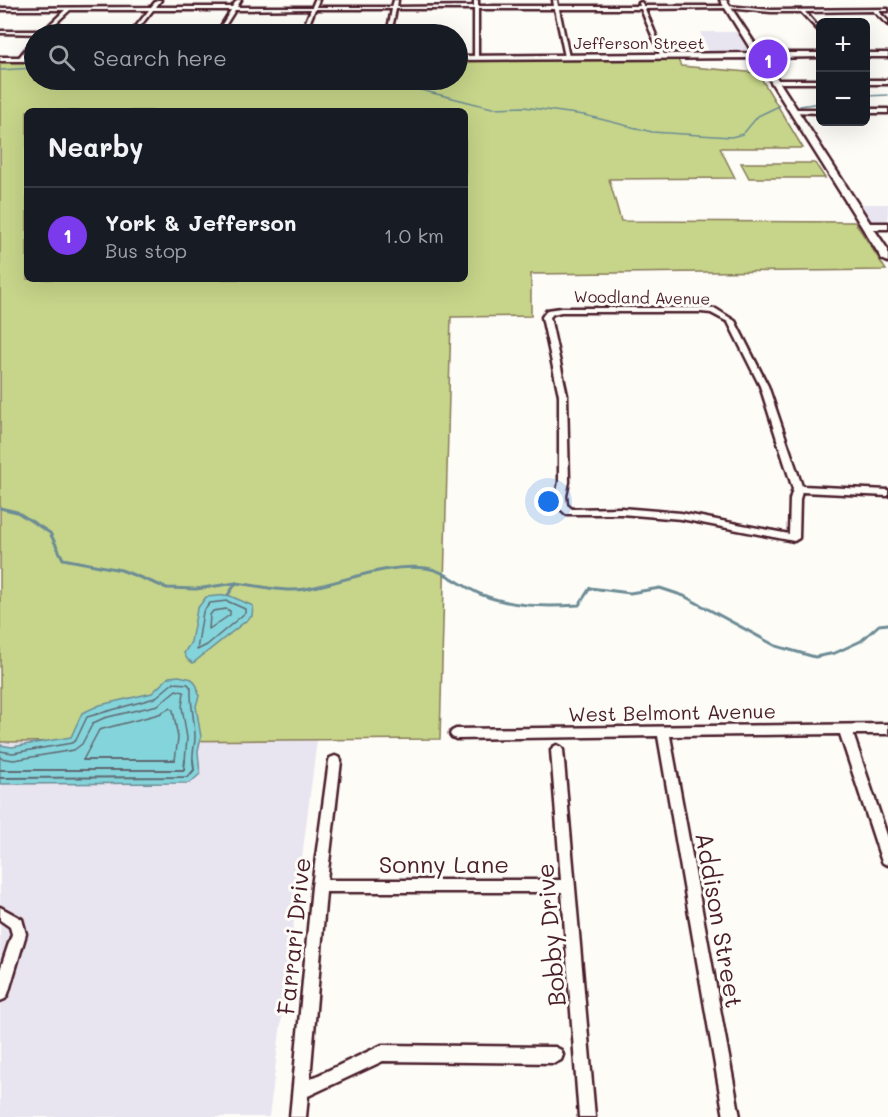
<!DOCTYPE html>
<meta charset="utf-8">
<style>
:root{--surface:#171b24;--page:#20242c;--text:#f1f3f6;--muted:#9ea1a6;--line:#363941;--accent:#7c3aed}
body{margin:0;font-family:Mali,sans-serif;background:var(--page);color:var(--text)}
.controls{position:absolute;right:18px;top:18px;display:grid;overflow:hidden;border-radius:9px;box-shadow:0 6px 24px #0002}
.controls button{width:54px;height:54px;display:grid;place-items:center;padding:0;border:0;border-bottom:2px solid var(--line);background:var(--surface);color:var(--text);font:30px sans-serif}
.you{position:absolute;left:549px;top:502px;width:21px;height:21px;margin:-15px;border:4px solid #fff;border-radius:50%;background:#1a73e8;box-shadow:0 0 0 9px #1a73e833}
.badge{display:grid;place-items:center;width:39px;height:39px;border-radius:50%;background:var(--accent);color:#fff;font-size:20px;font-weight:700}
.pin{position:absolute;translate:-50% -50%;border:3px solid #fff;box-shadow:0 2px 6px #0006}
.list{margin:0;padding:0;list-style:none}
h2{display:flex;justify-content:space-between;align-items:center;height:78px;margin:0;padding:0 24px;font-size:26px}
h2 small{font-size:20px;font-weight:400;color:var(--muted)}
.list li{display:grid;grid-template-columns:39px 1fr auto;gap:18px;align-items:center;box-sizing:border-box;height:96px;padding:0 24px;border-top:2px solid var(--line)}
.list b{display:block;font-size:22px;white-space:nowrap}
.list p{margin:0;font-size:20px;white-space:nowrap;color:var(--muted)}
.list em{font-size:20px;font-style:normal;color:var(--muted)}
.icon{flex:none;width:33px;height:33px;fill:none;stroke:currentColor;stroke-width:2;stroke-linecap:round;stroke-linejoin:round}
.map{position:relative;flex:none;width:888px;height:1117px;overflow:hidden}
.search{position:absolute;background:var(--surface);box-shadow:0 6px 24px #0002;left:24px;top:24px;width:444px;height:66px;display:flex;align-items:center;gap:15px;box-sizing:border-box;padding:0 21px;border-radius:33px;color:var(--muted);font-size:22px}
.panel{position:absolute;background:var(--surface);box-shadow:0 6px 24px #0002;left:24px;top:108px;width:444px;height:174px;border-radius:9px}
.map>svg:first-child{display:block}
.built{fill:#e9e5f0}
.green{fill:#c6d589;stroke:#887a5a;stroke-width:1.5;fill-rule:evenodd}
.water{fill:#84d5db;stroke:#6d8c95;stroke-width:1.5}
.lines{fill:none;stroke-linecap:round;stroke-linejoin:round}
.shore-far1{stroke:#616871;stroke-width:1.5}
.shore{stroke:#616871;stroke-width:2}
.stream-far1{stroke:#6d8c95;stroke-width:1.5}
.stream{stroke:#6d8c95;stroke-width:3}
.street-casing{stroke:#4a1f2b;stroke-width:5}
.secondary-casing{stroke:#4a1f2b;stroke-width:5}
.street{fill:#fdfcf7;fill-rule:evenodd}
.secondary{fill:#fdfcf7;fill-rule:evenodd}
.labels{text-anchor:middle;dominant-baseline:central;stroke-width:6;stroke-linejoin:round;paint-order:stroke}
.far-street-label{font-size:16px;fill:#4a1f2b;stroke:#fdfcf7}
.street-label{font-size:20px;fill:#4a1f2b;stroke:#fdfcf7}
.near-street-label{font-size:24px;fill:#4a1f2b;stroke:#fdfcf7}
</style>
<div class="map">
<svg width="888" height="1117" viewBox="0 0 888 1117">
<rect width="100%" height="100%" fill="#fdfcf7"/>
<filter id="ink" filterUnits="userSpaceOnUse"><feTurbulence type="fractalNoise" baseFrequency=".0167" numOctaves="2"/><feDisplacementMap in="SourceGraphic" scale="12" xChannelSelector="R" yChannelSelector="G"/><feConvolveMatrix kernelMatrix="1 2 1 2 8 2 1 2 1" color-interpolation-filters="sRGB"/></filter>
<g filter="url(#ink)">
<g class="built">
<polygon points="700,32 742,32 757,56 711,56"/>
<polygon points="855,204 888,204 888,225 868,225"/>
<polygon points="317,740 269,1117 0,1117 0,742"/>
</g>
<g class="green">
<path d="M 677,58 L 681,66 L 758,73 L 803,148 L 720,148 L 735,178 L 609,179 L 621,221 L 855,222 L 886,270 L 531,274 L 531,316 L 451,317 L 440,739 L 0,742 L 0,60 L 34,60 L 34,80 L 458,80 L 458,59 ZM 27,111 L 465,111 L 465,279 L 27,279 Z"/>
<polygon points="741,163 815,163 825,178 749,178"/>
</g>
<g class="water">
<polygon points="228,595 253,606 252,616 193,663 187,659 184,653 191,642 197,609 206,597"/>
<polygon points="179,676 192,679 197,686 199,696 196,706 201,737 198,751 200,774 190,783 0,784 0,745 12,747 71,737 82,713 100,705 152,693 169,677"/>
</g>
<g class="lines">
<g class="shore-far1">
<polygon points="227,601 245,609 245,613 207,645 197,650 203,612 210,603"/>
<polygon points="226,609 230,611 230,615 209,629 210,615 213,611"/>
<polygon points="170,708 173,710 178,738 175,760 83,760 99,730 159,714"/>
<path d="M 0,751 L 13,753 L 72,743 L 76,740 L 87,717 L 155,698 L 173,683 L 188,684 L 191,688 C 190,705 195,721 195,737 C 195,746 192,752 193,761"/>
<polyline points="0,758 14,760 74,750 82,744 93,723 104,718 158,705 176,690 184,692 182,707 187,738 185,761"/>
</g>
<g class="shore">
<polyline points="83,760 175,760"/>
<polyline points="0,770 184,770 185,760"/>
<polyline points="0,778 188,777 194,770 193,760"/>
</g>
<g class="stream-far1">
<polyline points="0,70 34,68"/>
<polyline points="180,80 225,83"/>
<polyline points="395,80 409,87 492,108 524,107 584,115 652,132 731,137 743,134 758,116 779,106"/>
<polyline points="235,82 255,80"/>
<polyline points="866,96 888,95"/>
<polyline points="800,106 820,103"/>
</g>
<g class="stream">
<polyline points="0,508 17,512 50,533 63,559 121,570 167,588 196,589 236,583"/>
<path d="M 228,595 L 236,583 C 255,585 286,593 305,589 C 345,582 384,563 426,568 C 444,570 463,587 480,594 C 512,607 545,607 579,605 L 590,588 L 630,593 L 660,588 L 684,596 L 776,646 L 815,657 L 835,653 L 861,641 L 879,625 L 888,624"/>
</g>
<defs>
<g id="street">
<polygon points="157,0 161,0 156,7 232,7 237,0 241,0 237,7 312,7 315,0 319,0 316,7 392,7 394,0 398,0 397,7 474,6 474,0 478,0 478,6 554,6 553,0 557,0 558,6 640,6 639,3 641,2 644,6 727,6 771,10 888,9 888,11 878,11 888,21 888,25 873,11 805,12 820,29 820,32 801,12 771,12 727,8 645,9 665,57 663,58 661,57 641,9 559,9 569,57 567,58 565,57 555,9 478,9 478,57 476,58 474,57 474,9 396,9 391,34 387,34 392,9 315,9 305,34 301,34 311,9 235,10 220,34 216,34 231,10 153,10 134,34 130,34 149,10 70,10 44,34 0,33 0,31 43,31 65,10 0,10 0,8 151,7"/>
<polygon points="32,41 34,41 34,44 21,60 17,60"/>
<polygon points="774,80 820,80 820,83 772,83"/>
<rect x="866" y="80" width="22" height="4"/>
<polygon points="793,109 820,109 820,113 791,112 790,111"/>
<rect x="866" y="109" width="22" height="4"/>
<path d="M 561,308 L 701,308 L 716,309 L 735,321 L 768,386 L 802,486 L 888,490 L 888,496 L 802,492 L 800,499 L 799,538 L 794,541 L 681,519 L 621,514 L 566,514 L 557,506 L 556,496 L 559,482 L 559,395 L 542,317 L 547,310 ZM 561,312 L 701,312 L 711,313 L 728,322 L 760,386 L 793,489 L 790,499 L 789,534 L 681,513 L 621,508 L 572,509 L 567,505 L 566,496 L 569,482 L 567,395 L 550,317 L 553,314 Z"/>
<polygon points="888,724 888,734 853,734 888,838 888,865 883,863 881,859 840,734 670,736 740,1117 724,1117 658,736 456,739 452,737 450,734 452,731 456,729"/>
<polygon points="557,745 561,747 563,750 595,1117 579,1117 562,892 326,892 310,1079 382,1045 555,1047 561,1050 563,1055 561,1060 555,1063 383,1061 308,1096 306,1117 290,1117 312,886 329,761 330,758 335,756 340,758 341,761 327,880 561,880 551,750 553,747"/>
<polygon points="0,907 22,919 26,934 8,994 5,999 0,1001 0,970 12,934 10,927 0,920"/>
</g>
<g id="secondary">
<polygon points="720,0 726,0 761,53 820,53 820,57 764,58 870,223 888,223 888,229 874,229 888,250 888,262 882,259 756,58 458,60 458,56 753,53"/>
<rect x="866" y="53" width="22" height="4"/>
<rect x="0" y="57" width="34" height="4"/>
</g>
</defs>
<use href="#street" class="street-casing"/>
<use href="#secondary" class="secondary-casing"/>
<use href="#street" class="street"/>
<use href="#secondary" class="secondary"/>
</g>
</g>
<g class="labels">
<g class="far-street-label">
<text x="639" y="42">Jefferson Street</text>
<text transform="translate(642 297) rotate(1)">Woodland Avenue</text>
</g>
<g class="street-label">
<text transform="translate(672 712) rotate(-1)">West Belmont Avenue</text>
</g>
<g class="near-street-label">
<text x="444" y="863">Sonny Lane</text>
<text transform="translate(720 920) rotate(80)">Addison Street</text>
<text transform="translate(550 935) rotate(-95)">Bobby Drive</text>
<text transform="translate(293 936) rotate(-84)">Farrari Drive</text>
</g>
</g>
</svg>
<div class="controls">
<button>+</button>
<button>−</button>
</div>
<div class="you"></div>
<div class="pin badge" style="left:768px;top:59px">1</div>
<div class="search"><svg class="icon" aria-label="search" viewBox="0 0 24 24"><circle cx="10" cy="10" r="6"/><path d="M15 15l6 6"/></svg>Search here</div>
<section class="panel">
<h2>Nearby<small></small></h2>
<ul class="list">
<li><span class="badge">1</span><div><b>York &amp; Jefferson</b><p>Bus stop</p></div><em>1.0 km</em></li>
</ul>
</section>
</div>
